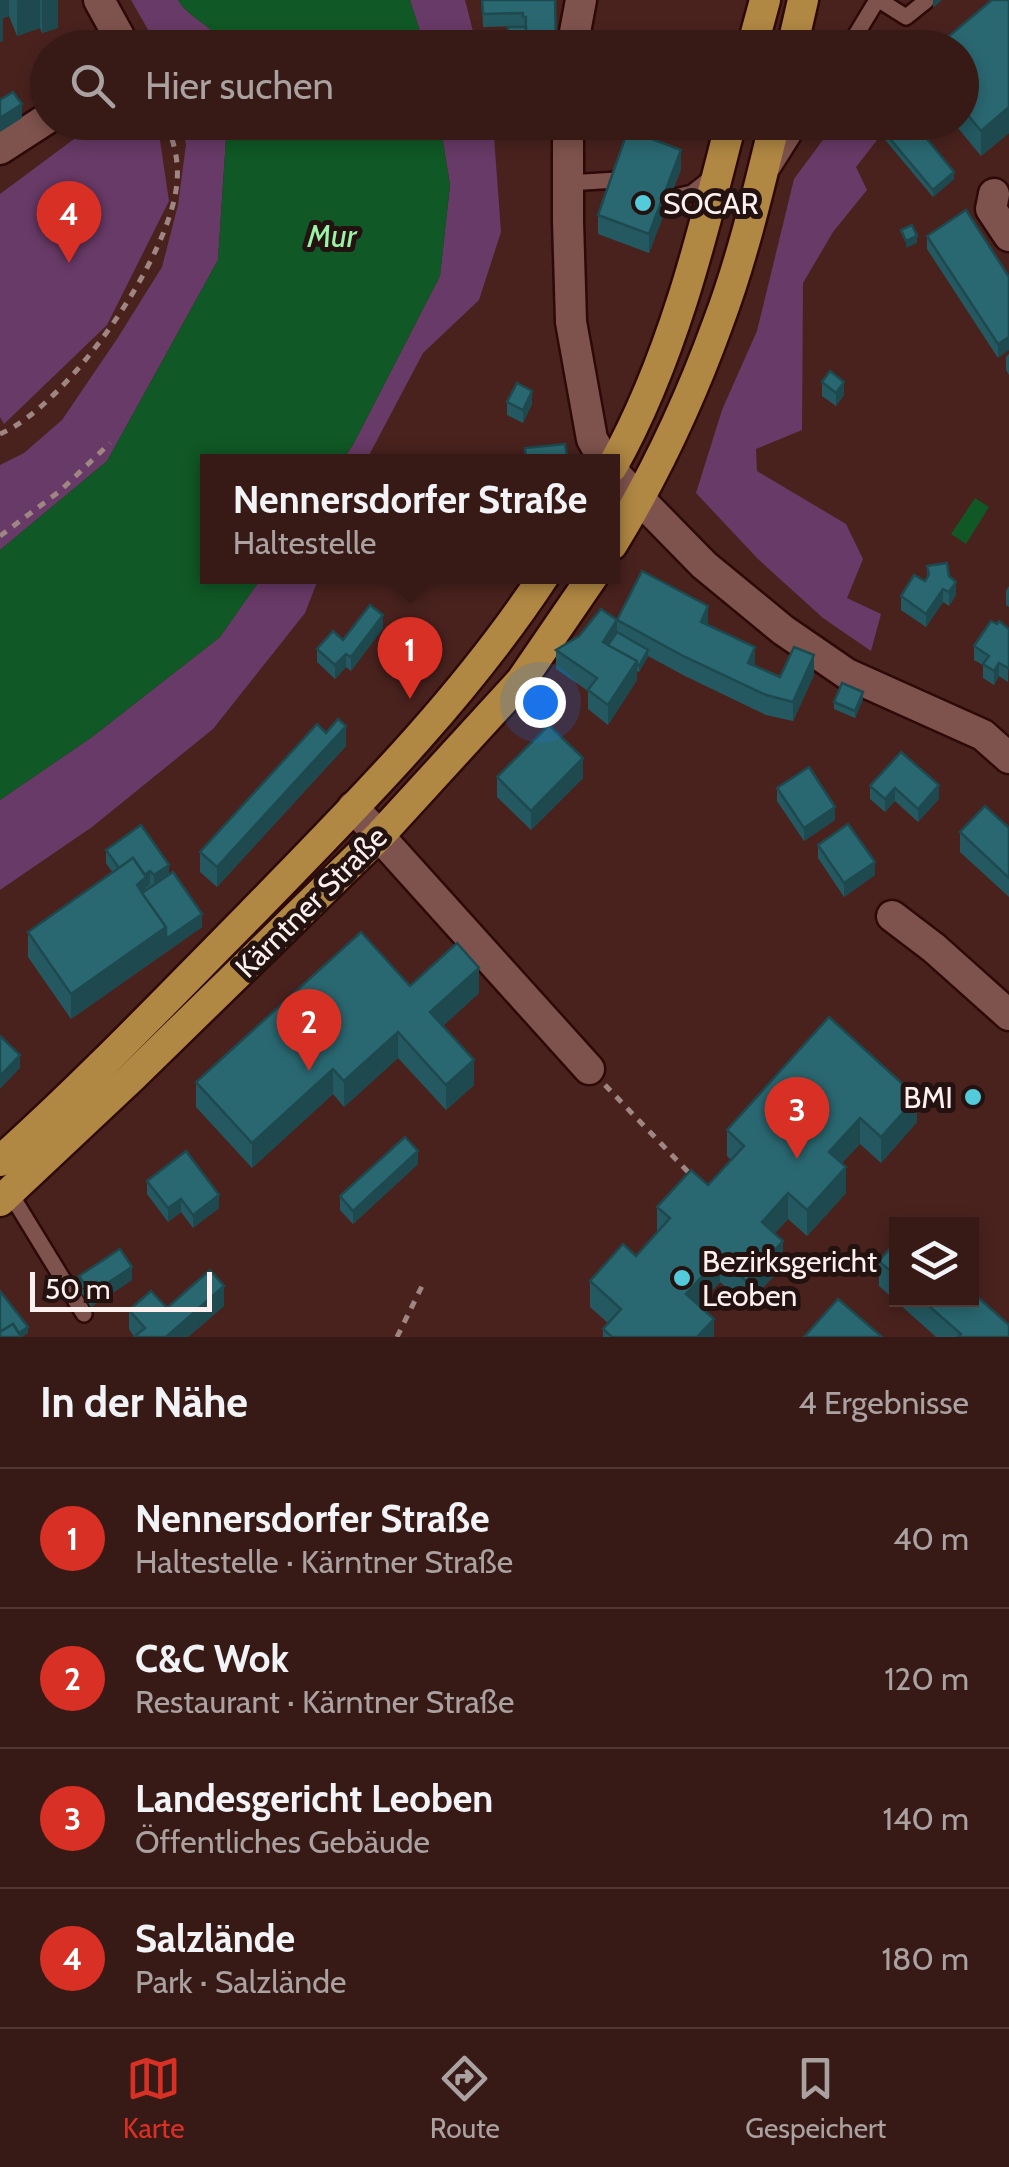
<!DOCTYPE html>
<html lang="de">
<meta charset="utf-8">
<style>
:root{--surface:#371a16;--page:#3e231f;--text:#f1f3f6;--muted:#aaa1a1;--line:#513835;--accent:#d93025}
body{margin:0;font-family:Cabin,sans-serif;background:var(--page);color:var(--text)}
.controls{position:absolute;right:30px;bottom:30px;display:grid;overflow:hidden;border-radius:0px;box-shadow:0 5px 15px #0003}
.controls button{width:90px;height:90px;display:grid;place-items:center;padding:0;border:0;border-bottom:2px solid var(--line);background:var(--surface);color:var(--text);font:50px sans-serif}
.scale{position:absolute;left:30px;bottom:25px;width:182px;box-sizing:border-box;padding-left:10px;border:5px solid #fcf1ef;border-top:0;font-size:28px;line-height:35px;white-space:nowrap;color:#fcf1ef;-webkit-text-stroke:8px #23120f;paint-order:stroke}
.you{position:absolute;left:540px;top:702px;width:35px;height:35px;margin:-25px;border:8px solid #fff;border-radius:50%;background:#1a73e8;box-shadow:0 0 0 15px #1a73e833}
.badge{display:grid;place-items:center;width:65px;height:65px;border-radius:50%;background:var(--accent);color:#fff;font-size:32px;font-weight:700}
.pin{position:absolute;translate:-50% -82px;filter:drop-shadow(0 2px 5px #0008)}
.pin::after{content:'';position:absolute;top:52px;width:35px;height:30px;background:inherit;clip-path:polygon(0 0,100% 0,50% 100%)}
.popup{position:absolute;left:200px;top:454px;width:420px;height:130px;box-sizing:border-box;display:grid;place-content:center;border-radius:0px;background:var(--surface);filter:drop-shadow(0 2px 8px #0005);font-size:32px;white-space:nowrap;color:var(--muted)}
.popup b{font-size:38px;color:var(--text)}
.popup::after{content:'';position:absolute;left:50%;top:100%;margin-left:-20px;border:20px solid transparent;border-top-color:var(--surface)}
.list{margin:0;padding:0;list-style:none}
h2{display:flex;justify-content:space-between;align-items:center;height:130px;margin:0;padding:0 40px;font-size:42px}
h2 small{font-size:32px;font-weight:400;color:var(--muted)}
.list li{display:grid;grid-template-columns:65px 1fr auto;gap:30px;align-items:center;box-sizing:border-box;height:140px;padding:0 40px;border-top:2px solid var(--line)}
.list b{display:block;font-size:38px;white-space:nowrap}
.list p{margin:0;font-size:32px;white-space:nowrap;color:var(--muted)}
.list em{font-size:32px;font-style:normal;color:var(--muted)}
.icon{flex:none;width:55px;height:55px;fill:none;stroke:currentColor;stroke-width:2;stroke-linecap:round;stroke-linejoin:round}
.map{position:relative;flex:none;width:1009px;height:1337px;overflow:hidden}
.search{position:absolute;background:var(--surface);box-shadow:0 5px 15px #0003;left:30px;right:30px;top:30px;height:110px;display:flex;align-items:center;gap:25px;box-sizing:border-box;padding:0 35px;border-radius:55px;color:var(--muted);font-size:38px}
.sheet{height:690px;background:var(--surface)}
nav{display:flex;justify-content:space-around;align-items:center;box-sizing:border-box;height:140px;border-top:2px solid var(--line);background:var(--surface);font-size:28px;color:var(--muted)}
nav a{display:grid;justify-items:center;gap:5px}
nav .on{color:var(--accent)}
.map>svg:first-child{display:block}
.green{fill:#683a67}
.water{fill:#105825}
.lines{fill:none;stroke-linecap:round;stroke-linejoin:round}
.lane-casing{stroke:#2d0907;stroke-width:20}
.street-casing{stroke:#2d0907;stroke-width:35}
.primary-casing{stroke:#2d0907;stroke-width:35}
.path{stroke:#9f8683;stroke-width:5;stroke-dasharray:8 8;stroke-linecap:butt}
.lane{stroke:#7f534d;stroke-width:15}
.street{stroke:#7f534d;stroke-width:30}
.primary{stroke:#b08743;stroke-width:30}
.wall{fill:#245961}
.shaded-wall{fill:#1d494f}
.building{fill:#2a6871;stroke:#1d494f;stroke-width:2.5}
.poi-dot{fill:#53cbdb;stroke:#23120f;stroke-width:4}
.labels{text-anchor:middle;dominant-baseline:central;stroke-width:10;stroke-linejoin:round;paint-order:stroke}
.poi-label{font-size:30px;fill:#fcf1ef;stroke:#23120f;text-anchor:start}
.street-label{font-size:30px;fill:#fcf1ef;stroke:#23120f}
.water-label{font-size:32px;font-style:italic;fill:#99f4a7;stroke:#23120f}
</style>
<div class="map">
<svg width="1009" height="1337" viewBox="0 0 1009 1337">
<rect width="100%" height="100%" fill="#49221e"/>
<g class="green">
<path d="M 131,0 L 178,0 C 190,20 216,26 223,47 L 158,47 Z"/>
<polygon points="410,0 465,0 477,47 425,47"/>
<polygon points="97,122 152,123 159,134 169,201 107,325 4,424 0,417 0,194"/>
<polygon points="833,122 871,123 881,135 856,167 867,190 833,232 803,283 802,430 756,449 757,471 846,524 863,559 847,598 881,614 871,651 823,618 758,559 696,493 722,410 757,331 794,179 828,133"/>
<polygon points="181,123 227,123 218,260 107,461 0,550 0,465 24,453 62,420 117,339 162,267 178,205 186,144"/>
<polygon points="440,123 493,123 501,232 479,300 423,353 366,461 342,462 354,443 440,276 450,185"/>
<polygon points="262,577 319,577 305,613 213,729 92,827 0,890 0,800 92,737 220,637"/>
</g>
<g class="water">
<path d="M 178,0 L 410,0 L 425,47 L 223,47 C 216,26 190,20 178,0 Z"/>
<polygon points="227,123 440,123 450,185 440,276 354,443 342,461 208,462 208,576 262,577 220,637 92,737 0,800 0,550 107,461 218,260"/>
<polygon points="975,498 989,507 966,544 951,534"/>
</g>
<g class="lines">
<defs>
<g id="lane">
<polyline points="879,0 906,17 926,1"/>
<polyline points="848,48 877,0"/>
<polyline points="773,168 802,122"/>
<polyline points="568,183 617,180"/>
<polyline points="670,198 692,193 711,178"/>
<polyline points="10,1193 84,1314"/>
</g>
<g id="street">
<polyline points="99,0 121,40 120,48"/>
<polyline points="572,48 581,0"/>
<polyline points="568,122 568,221 571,322 592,439 605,462"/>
<polyline points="0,149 48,118"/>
<polyline points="994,194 991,209 1009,236"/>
<polyline points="612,471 704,565 783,630 847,674 983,735 1009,758"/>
<polyline points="353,807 589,1069"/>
<polyline points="892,916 934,948 1009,1015"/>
</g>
<g id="primary">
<polyline points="752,48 765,0"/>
<polyline points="792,48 803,0"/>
<path d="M 612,467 C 671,362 702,238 731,122"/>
<path d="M 612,545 C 655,475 690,400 718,323 C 742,260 759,188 775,122"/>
<path d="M 0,1161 C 87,1083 168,998 250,915 C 354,808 462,701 544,576"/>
<polyline points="0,1201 132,1077 380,835 521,681 593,576"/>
</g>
</defs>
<use href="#lane" class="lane-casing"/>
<use href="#street" class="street-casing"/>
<use href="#primary" class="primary-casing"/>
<g class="path">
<path d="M 0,434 C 68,405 171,257 177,182 C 179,161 174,142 166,122"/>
<polyline points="0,536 60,491 110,443"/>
<polyline points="605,1085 691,1175"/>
<polyline points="397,1337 425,1280"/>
</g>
<use href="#lane" class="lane"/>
<use href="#street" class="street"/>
<use href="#primary" class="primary"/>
</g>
<g class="wall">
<polygon points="0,0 58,0 58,28 42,33 40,28 17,36 9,16 3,18 3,41"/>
<polygon points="482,0 555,0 556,48 523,26 483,27"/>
<polygon points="1009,0 1009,133 981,156 953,122 962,122 962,48"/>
<polygon points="881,128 954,179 933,197 881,135"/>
<polygon points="681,169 649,253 598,234 598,215"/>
<polygon points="927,236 1009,277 998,358 927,249"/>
<polygon points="1009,354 1009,375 1006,370 1006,357"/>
<polygon points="822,382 844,395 836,406 822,396"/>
<polygon points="507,402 532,404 523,423 507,415"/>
<polygon points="927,566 949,576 956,595 949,606 943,602 926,627 901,610 901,596 925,581 927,578"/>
<polygon points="1009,586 1009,607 1006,605 1006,591"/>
<polygon points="617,620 708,625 755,666 780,677 814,675 793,721 766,715 685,676 648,656 639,672 637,671 637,680 608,725 588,709 588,691 556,669 556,650"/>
<polygon points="997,624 1009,629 1008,682 999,676 994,685 983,678 983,665 974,660 974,646"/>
<polygon points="383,628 351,671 346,667 335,679 317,662 317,649"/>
<polygon points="863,699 855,718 834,709 834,702"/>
<polygon points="326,733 346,746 217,887 200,872 200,852"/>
<polygon points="901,752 939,799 918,822 895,801 885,812 870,799 870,786"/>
<polygon points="497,777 583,778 531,830 497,797"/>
<polygon points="777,788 835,820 804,841 777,801"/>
<polygon points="1009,828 1009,897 960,852 960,832"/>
<polygon points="818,845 875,875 844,897 818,858"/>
<polygon points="106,850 169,874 202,927 71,1019 28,957 28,932 113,873 106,863"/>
<polygon points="410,986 479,993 443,1026 474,1085 446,1110 398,1058 344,1107 333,1094 252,1168 196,1107 196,1082"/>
<polygon points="829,1017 917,1122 881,1163 860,1144 841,1163 846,1193 807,1236 788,1219 775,1233 783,1266 746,1306 720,1282 699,1305 714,1337 603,1337 603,1329 608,1323 590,1307 590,1281 636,1256 657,1232 657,1207 708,1185 731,1160 727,1156 727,1130"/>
<polygon points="418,1164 353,1224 340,1210 340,1196"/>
<polygon points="147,1181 219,1208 193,1228 181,1212 168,1222 147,1194"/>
<polygon points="896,1241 896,1300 972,1300 1009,1337 936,1337 879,1286 879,1261"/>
<polygon points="79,1276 132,1280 91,1307 79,1290"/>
<polygon points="224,1306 188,1337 134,1337 129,1329 129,1310"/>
</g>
<g class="shaded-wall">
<polygon points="0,0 9,0 9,16 3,18 3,41 0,42"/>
<polygon points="19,0 40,0 40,28 17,36 17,1"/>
<polygon points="42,0 58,0 58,28 42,33"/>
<polygon points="933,0 942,0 933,8"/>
<polygon points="22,104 22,118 0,132 0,118"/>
<polygon points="1009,107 1009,133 981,156 981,131"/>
<polygon points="681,150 681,169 649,253 649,234"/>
<polygon points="954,172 954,179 933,197 933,190"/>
<polygon points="917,236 917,243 906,248 906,241"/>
<polygon points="1009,337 1009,350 998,358 998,344"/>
<polygon points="844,382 844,395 836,406 836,393"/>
<polygon points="532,391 532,404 523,423 523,410"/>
<polygon points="956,582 956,595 949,606 949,592"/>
<polygon points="943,589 943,602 926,627 926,614"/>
<polygon points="708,606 708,625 701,622"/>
<polygon points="383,615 383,628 351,671 351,657"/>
<polygon points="617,620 617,639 611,649 603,642"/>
<polygon points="755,647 755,667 748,663"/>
<polygon points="648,650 648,657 639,672 639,666"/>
<polygon points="346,654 346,667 335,679 335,665"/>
<polygon points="814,655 814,675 793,721 793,702"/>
<polygon points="637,661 637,680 608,725 608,705"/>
<polygon points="999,663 999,676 994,685 994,671"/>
<polygon points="863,692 863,699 855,718 855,711"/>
<polygon points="346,726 346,746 217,887 217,867"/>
<polygon points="583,758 583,778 531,830 531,811"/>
<polygon points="939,785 939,799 918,822 918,809"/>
<polygon points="895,788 895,801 885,812 885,799"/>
<polygon points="835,807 835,820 804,841 804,828"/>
<polygon points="875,862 875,875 844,897 844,883"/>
<polygon points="169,865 169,878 154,889 154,875"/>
<polygon points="150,871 150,884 146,887 146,903 137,885 139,879"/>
<polygon points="202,914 202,927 166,952 166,939"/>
<polygon points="166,927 166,952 71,1019 71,994"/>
<polygon points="479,968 479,993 430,1038 430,1012"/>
<polygon points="398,1032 398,1058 344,1107 344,1081"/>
<polygon points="20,1055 20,1068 0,1089 0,1076"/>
<polygon points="474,1060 474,1085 446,1110 446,1085"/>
<polygon points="333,1069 333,1094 252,1168 252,1143"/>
<polygon points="917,1097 917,1122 881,1163 881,1137"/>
<polygon points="860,1118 860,1144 829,1177 829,1152"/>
<polygon points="418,1151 418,1164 353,1224 353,1211"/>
<polygon points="846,1167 846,1193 807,1236 807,1210"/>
<polygon points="788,1193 788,1219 762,1247 762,1222"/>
<polygon points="219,1195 219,1208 193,1228 193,1215"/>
<polygon points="181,1199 181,1212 168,1222 168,1208"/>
<polygon points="783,1241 783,1266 746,1306 746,1281"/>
<polygon points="720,1257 720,1282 686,1319 686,1294"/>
<polygon points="132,1267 132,1280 91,1307 91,1294"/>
<polygon points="224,1286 224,1306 188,1337 166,1337"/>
<polygon points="714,1319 714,1337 697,1337"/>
<polygon points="28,1327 28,1333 22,1337 12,1337"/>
</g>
<g class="building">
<polygon points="482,0 555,0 556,48 525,48 526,17 523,17 523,13 483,14"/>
<polygon points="992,0 1009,0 1009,107 981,131 962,108 962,48 935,48"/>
<polygon points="508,27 526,27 525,48 507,48"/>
<polygon points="601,32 648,37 647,48 600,48"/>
<polygon points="93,40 97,48 82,48"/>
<polygon points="13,92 22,104 0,118 0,100"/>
<polygon points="888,122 913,122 954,172 933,190 881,128"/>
<polygon points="628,130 681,150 649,234 598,215"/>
<polygon points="966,210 1009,277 1009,337 998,344 927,236"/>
<polygon points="912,225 917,236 906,241 901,230"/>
<polygon points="830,371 844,382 836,393 822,382"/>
<polygon points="517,383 532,391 523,410 507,402"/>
<polygon points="565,444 568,462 526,462 525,448"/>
<polygon points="947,563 949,576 956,582 949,592 943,589 926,614 901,596 914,575 925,581 929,574 927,566"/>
<polygon points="642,571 708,606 701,622 755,647 748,663 780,677 794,647 814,655 793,702 766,695 685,657 617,620 603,642 637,661 608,705 588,690 597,678 556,650 579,636 601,609 617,620"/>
<polygon points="370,605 383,615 351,657 346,654 335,665 317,649 333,631 343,640"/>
<polygon points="991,621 997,624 999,621 1009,629 1009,666 1008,668 999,663 994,671 983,664 989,656 974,646"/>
<polygon points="617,632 648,650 639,666 637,665 637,661 608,645"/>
<polygon points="842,683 863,692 855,711 834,702"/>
<polygon points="338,719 346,726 217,867 200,852 317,724 326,733"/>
<polygon points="549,725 583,758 531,811 497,777"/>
<polygon points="901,752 939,785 918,809 895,788 885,799 870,786"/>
<polygon points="809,767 835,807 804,828 777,788"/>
<polygon points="985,806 1009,828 1009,878 960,832"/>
<polygon points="848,824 875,862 844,883 818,845"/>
<polygon points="141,825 169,865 154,875 150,871 145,875 133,858 119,868 106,850"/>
<polygon points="133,858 146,877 137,885 166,927 71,994 28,932"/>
<polygon points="173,872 202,914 166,939 166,927 142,893"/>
<polygon points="361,932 410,986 457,943 479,968 430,1012 474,1060 446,1085 398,1032 344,1081 333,1069 252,1143 196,1082"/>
<polygon points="829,1017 917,1097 881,1137 860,1118 829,1152 846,1167 807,1210 788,1193 762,1222 783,1241 746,1281 720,1257 686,1294 714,1319 697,1337 612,1337 603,1329 621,1309 590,1281 623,1244 636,1256 670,1218 657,1207 691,1170 708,1185 744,1146 727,1130"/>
<polygon points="0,1036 20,1055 0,1076"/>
<polygon points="405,1137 418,1151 353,1211 340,1196"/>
<polygon points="186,1151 219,1195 193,1215 181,1199 168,1208 147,1181"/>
<polygon points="896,1241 896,1276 879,1261"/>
<polygon points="120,1249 132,1267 91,1294 79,1276"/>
<polygon points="210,1270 224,1286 166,1337 134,1337 145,1328 129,1310 151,1291 167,1308"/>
<polygon points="0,1291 28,1327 19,1333 13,1324 0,1332"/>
<polygon points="972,1292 1009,1325 1009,1337 958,1337 961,1334 922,1300 972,1300"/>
<polygon points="838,1299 882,1337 804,1337"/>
<polygon points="13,1324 21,1337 0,1337 0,1332"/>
</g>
<g class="poi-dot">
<circle cx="643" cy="203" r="10"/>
<circle cx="973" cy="1097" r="10"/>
<circle cx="682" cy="1278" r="10"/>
</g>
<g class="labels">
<g class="poi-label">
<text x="663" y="203">SOCAR</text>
<text x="953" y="1097" text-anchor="end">BMI</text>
<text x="702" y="1261">Bezirksgericht<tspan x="702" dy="34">Leoben</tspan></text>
</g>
<g class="street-label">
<text transform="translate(311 902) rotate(-45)">Kärntner Straße</text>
</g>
<g class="water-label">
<text x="332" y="235">Mur</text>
</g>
</g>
</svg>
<div class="controls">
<button><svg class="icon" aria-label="layers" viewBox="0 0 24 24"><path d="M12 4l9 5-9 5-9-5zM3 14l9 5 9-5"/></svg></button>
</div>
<div class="scale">50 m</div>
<div class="you"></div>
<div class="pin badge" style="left:410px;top:699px">1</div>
<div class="popup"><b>Nennersdorfer Straße</b>Haltestelle</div>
<div class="pin badge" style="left:309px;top:1071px">2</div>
<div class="pin badge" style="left:797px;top:1159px">3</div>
<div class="pin badge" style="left:69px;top:263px">4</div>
<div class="search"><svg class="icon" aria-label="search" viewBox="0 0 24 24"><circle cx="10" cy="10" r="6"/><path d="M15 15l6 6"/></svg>Hier suchen</div>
</div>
<section class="sheet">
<h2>In der Nähe<small>4 Ergebnisse</small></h2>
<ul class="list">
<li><span class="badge">1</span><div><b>Nennersdorfer Straße</b><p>Haltestelle · Kärntner Straße</p></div><em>40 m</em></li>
<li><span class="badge">2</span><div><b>C&amp;C Wok</b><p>Restaurant · Kärntner Straße</p></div><em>120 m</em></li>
<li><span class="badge">3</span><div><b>Landesgericht Leoben</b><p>Öffentliches Gebäude</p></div><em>140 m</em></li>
<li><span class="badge">4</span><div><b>Salzlände</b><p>Park · Salzlände</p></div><em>180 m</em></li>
</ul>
</section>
<nav>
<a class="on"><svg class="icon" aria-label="map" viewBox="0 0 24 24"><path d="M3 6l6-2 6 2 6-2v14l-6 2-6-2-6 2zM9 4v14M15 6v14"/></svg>Karte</a>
<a><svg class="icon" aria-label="directions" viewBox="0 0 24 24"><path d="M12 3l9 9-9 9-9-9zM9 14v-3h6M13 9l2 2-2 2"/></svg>Route</a>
<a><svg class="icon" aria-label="saved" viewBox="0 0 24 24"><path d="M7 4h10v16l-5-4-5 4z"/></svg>Gespeichert</a>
</nav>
